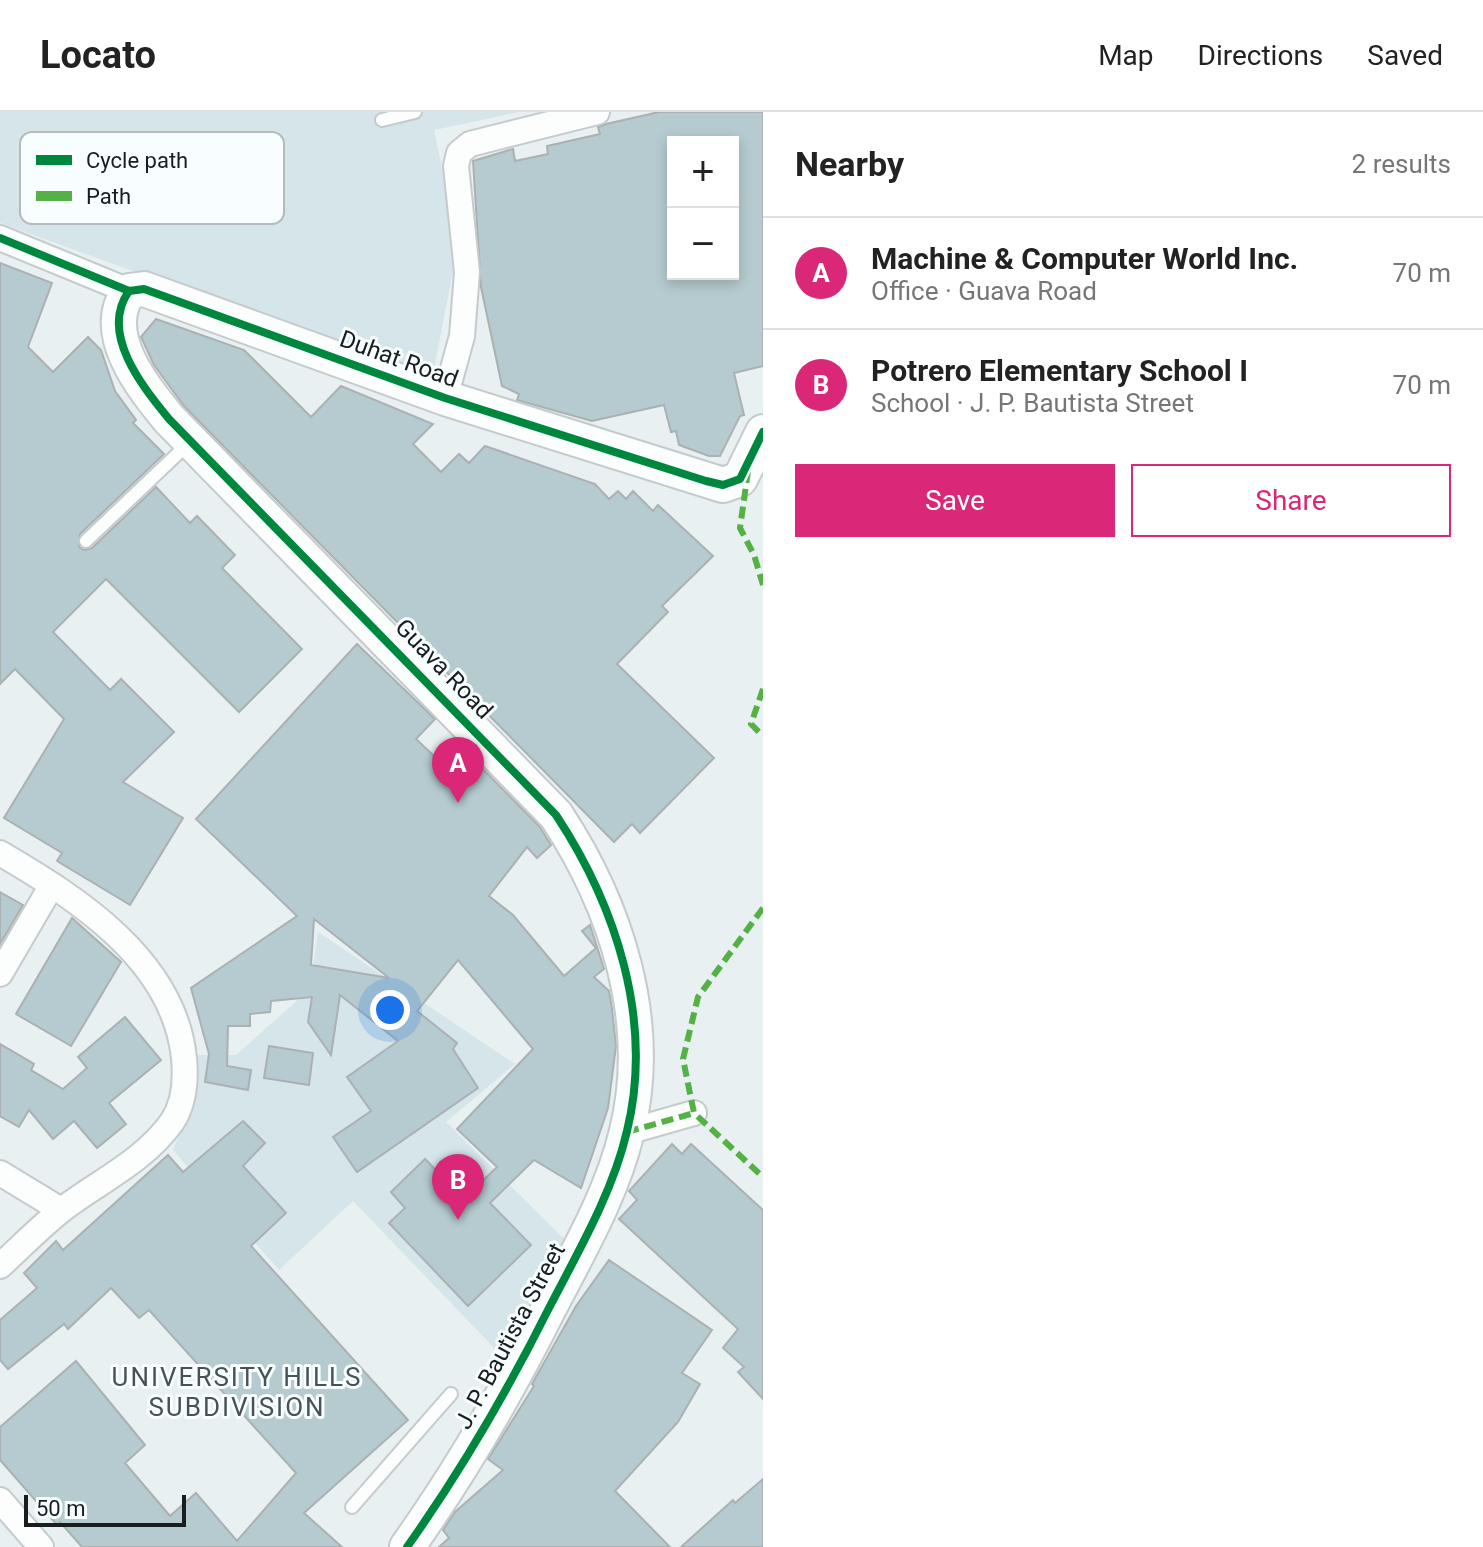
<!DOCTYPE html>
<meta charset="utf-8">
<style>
:root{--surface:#fff;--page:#f6f6f6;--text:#222;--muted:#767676;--line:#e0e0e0;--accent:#db2777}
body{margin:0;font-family:Roboto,sans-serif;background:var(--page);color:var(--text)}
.controls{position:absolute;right:24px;top:24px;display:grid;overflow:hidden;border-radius:0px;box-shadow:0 4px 12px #0003}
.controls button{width:72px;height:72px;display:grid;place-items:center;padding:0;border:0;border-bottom:2px solid var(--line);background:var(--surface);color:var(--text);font:40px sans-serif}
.scale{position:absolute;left:24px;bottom:20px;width:162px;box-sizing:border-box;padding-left:8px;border:4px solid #181d1e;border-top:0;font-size:22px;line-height:28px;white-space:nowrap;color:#181d1e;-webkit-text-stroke:6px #f8feff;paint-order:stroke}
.you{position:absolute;left:390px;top:898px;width:28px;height:28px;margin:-20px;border:6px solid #fff;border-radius:50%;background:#1a73e8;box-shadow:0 0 0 12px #1a73e833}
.badge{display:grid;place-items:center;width:52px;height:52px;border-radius:50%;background:var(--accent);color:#fff;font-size:26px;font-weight:700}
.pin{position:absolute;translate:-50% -66px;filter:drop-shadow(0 2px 4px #0008)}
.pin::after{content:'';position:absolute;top:42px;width:28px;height:24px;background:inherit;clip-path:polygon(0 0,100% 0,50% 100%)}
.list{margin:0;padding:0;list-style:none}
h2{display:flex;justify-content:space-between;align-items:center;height:104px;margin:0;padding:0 32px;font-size:34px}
h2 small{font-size:26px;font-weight:400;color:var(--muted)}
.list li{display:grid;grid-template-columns:52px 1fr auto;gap:24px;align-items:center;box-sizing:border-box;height:112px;padding:0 32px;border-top:2px solid var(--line)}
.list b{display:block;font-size:30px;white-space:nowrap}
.list p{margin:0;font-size:26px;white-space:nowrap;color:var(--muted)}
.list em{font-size:26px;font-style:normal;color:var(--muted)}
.actions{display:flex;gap:16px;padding:24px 32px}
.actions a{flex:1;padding:18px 0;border:2px solid var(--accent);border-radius:0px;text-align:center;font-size:28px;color:var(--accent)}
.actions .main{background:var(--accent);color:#fff}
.map{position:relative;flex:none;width:763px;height:1435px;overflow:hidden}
header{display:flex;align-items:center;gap:48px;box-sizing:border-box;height:112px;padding:0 40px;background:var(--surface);border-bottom:2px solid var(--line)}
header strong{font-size:38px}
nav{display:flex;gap:44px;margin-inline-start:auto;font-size:28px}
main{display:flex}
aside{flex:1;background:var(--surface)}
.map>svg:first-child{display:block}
.built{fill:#d5e5e9}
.building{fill:#b5cbcf;stroke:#abb1b2;stroke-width:2;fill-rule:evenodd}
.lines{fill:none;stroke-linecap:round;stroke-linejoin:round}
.lane-casing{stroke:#c5cbcc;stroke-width:16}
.street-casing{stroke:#c5cbcc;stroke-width:28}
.secondary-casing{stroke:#c5cbcc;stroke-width:38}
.lane{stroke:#fcfdfd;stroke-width:12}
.street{stroke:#fcfdfd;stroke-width:24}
.secondary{stroke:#fcfdfd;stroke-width:34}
.quiet{stroke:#55b145;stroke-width:6;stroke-dasharray:12 6;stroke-linecap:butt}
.cycleway-casing{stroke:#f8feff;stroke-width:13}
.cycleway{stroke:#00873e;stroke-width:8}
.labels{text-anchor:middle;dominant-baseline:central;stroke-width:6;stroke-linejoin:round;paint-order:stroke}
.street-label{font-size:24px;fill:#181d1e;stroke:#f8feff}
.neighbourhood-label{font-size:26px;letter-spacing:2px;fill:#475255;stroke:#f8feff}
.key{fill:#f8feff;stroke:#b5babc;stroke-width:2}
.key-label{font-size:22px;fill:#181d1e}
</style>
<header>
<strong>Locato</strong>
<nav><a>Map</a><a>Directions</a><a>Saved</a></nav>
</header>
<main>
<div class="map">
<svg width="763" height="1435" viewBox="0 0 763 1435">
<rect width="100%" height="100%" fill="#e8f0f2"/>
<g class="built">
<polygon points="0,0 519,0 434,18 445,70 453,159 432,267 0,111"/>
<polygon points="318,820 515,952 446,1010 565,1128 503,1245 353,1089 279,1158 173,1038 185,1009 198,943 236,943 310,877"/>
</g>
<g class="building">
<path d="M 659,0 L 763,0 L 763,254 L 734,261 L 744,303 L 740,304 L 720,344 L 709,344 L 679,333 L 676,319 L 671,320 L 664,293 L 592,309 L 517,288 L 519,282 L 502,274 L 481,175 L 473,49 L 513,37 L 515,49 L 548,42 L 547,34 L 600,22 L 598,15 L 606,12 ZM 673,30 L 733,30 L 733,162 L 673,162 Z"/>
<polygon points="0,151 52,171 28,235 53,260 88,225 101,238 115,279 136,308 133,311 164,342 80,422 79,435 84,438 92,436 156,375 190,411 197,404 235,443 222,456 302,537 239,600 106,467 53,520 110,578 121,567 174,620 123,670 183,706 130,793 57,749 62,741 4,706 64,607 15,557 0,572"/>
<polygon points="156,207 244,238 311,305 341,274 433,312 413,332 441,360 459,342 469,351 485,334 595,372 609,387 618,379 626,387 633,379 653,399 658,393 713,444 662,494 668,500 617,552 714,646 640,721 632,712 614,730 184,294 154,253 141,225"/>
<path d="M 357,532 L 435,607 L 416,627 L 450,659 L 468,642 L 540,715 L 551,733 L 537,746 L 527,735 L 489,784 L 513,803 L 564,864 L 596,836 L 582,819 L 590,813 L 604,857 L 594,865 L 609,879 L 612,897 L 616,934 L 608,996 L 581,1076 L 534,1048 L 490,1091 L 531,1133 L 468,1194 L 389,1111 L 405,1096 L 391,1080 L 425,1047 L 464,1087 L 497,1055 L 457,1017 L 533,937 L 458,848 L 417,899 L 457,931 L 453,937 L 478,976 L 357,1060 L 333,1025 L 371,999 L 347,965 L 398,929 L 340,883 L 331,943 L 308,910 L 312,885 L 271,889 L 270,900 L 250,902 L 250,914 L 228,914 L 227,954 L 251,958 L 248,978 L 205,970 L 209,942 L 191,876 L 297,804 L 196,707 ZM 314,807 L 389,866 L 311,853 Z"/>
<polygon points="0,780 23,793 0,832"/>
<polygon points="72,806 121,850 71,934 16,902"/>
<polygon points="125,905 161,948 109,991 126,1012 97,1036 74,1009 53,1027 29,998 19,1015 0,1004 0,932 34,952 31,958 63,977 87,956 78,945"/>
<polygon points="269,934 313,941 309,973 264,966"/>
<polygon points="243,1009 265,1031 243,1054 286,1101 251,1134 408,1308 304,1401 342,1435 82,1435 60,1410 57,1413 0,1348 0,1315 76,1249 145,1333 125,1351 170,1404 196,1381 237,1429 296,1361 149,1198 139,1206 111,1176 68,1217 64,1212 8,1257 0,1248 0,1208 37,1176 24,1161 56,1129 63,1138 168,1043 183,1060"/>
<polygon points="672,1032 682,1042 691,1032 763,1098 763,1287 738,1260 744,1255 723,1236 738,1217 619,1107 637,1088 629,1079"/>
<polygon points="609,1148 712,1218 682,1261 700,1272 678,1310 615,1379 670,1435 439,1435 449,1426 443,1418 455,1400 503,1358 488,1347 534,1274 532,1272 576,1194"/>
<polygon points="763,1367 763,1435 681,1435 733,1388 735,1391"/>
</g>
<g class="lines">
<defs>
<g id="lane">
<polyline points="382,8 415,0"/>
<polyline points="86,429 189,331"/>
<polyline points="352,1395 451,1282"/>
</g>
<g id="street">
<polyline points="0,126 129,179"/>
<polyline points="445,286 462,224 467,160 456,54 459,41 470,32 597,0"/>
<path d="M 0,741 C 77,786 174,848 184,946 C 186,967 184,992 172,1010 C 144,1049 100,1069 63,1097 C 41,1114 21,1135 0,1154"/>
<polyline points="0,862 52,773"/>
<polyline points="627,1020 694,1001"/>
<polyline points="0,1061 61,1098"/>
<polyline points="0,1388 41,1435"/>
</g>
<path id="secondary" d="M 407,1435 C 461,1359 507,1280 549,1196 C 578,1140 613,1080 627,1019 C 654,909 616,794 556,703 L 169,307 C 142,274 99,221 129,179 L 144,177 L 445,286 L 723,373 L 740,367 L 763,320"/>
</defs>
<use href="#lane" class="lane-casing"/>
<use href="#street" class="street-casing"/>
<use href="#secondary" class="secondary-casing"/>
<use href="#lane" class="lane"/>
<use href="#street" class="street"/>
<use href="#secondary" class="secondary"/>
<g class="quiet">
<polyline points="748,359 740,416 754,443 763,473"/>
<polyline points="763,577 751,612 763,624"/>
<polyline points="763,796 698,885 683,947 694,1001 763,1065"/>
<polyline points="627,1020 694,1001"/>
</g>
<defs>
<g id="cycleway">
<polyline points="0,126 129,179 144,177 445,286 706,369 723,373 740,367 763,320"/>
<path d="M 129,179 C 99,221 142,274 169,307 L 556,703 C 616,794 654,909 627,1019 C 613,1080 578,1140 549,1196 C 507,1280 461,1359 407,1435"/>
</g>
</defs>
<use href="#cycleway" class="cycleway-casing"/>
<use href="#cycleway" class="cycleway"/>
</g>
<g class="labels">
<g class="street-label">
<text transform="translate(399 247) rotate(20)">Duhat Road</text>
<text transform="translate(444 557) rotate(46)">Guava Road</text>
<text transform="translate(510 1224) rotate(-62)">J. P. Bautista Street</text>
</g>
<g class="neighbourhood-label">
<text x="237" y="1265">UNIVERSITY HILLS<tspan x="237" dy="30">SUBDIVISION</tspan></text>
</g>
</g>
<rect x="20" y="20" width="264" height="92" rx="12" class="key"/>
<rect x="36" y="43" width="36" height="10" fill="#00873e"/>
<rect x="36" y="79" width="36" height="10" fill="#55b145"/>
<g class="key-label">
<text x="86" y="56">Cycle path</text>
<text x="86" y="92">Path</text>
</g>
</svg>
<div class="controls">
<button>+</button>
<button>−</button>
</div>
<div class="scale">50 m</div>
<div class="you"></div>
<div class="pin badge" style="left:458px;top:691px">A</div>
<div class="pin badge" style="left:458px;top:1108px">B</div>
</div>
<aside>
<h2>Nearby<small>2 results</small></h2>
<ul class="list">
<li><span class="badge">A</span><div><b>Machine &amp; Computer World Inc.</b><p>Office · Guava Road</p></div><em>70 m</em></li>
<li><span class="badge">B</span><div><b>Potrero Elementary School I</b><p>School · J. P. Bautista Street</p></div><em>70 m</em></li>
</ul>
<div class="actions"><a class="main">Save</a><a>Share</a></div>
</aside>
</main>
